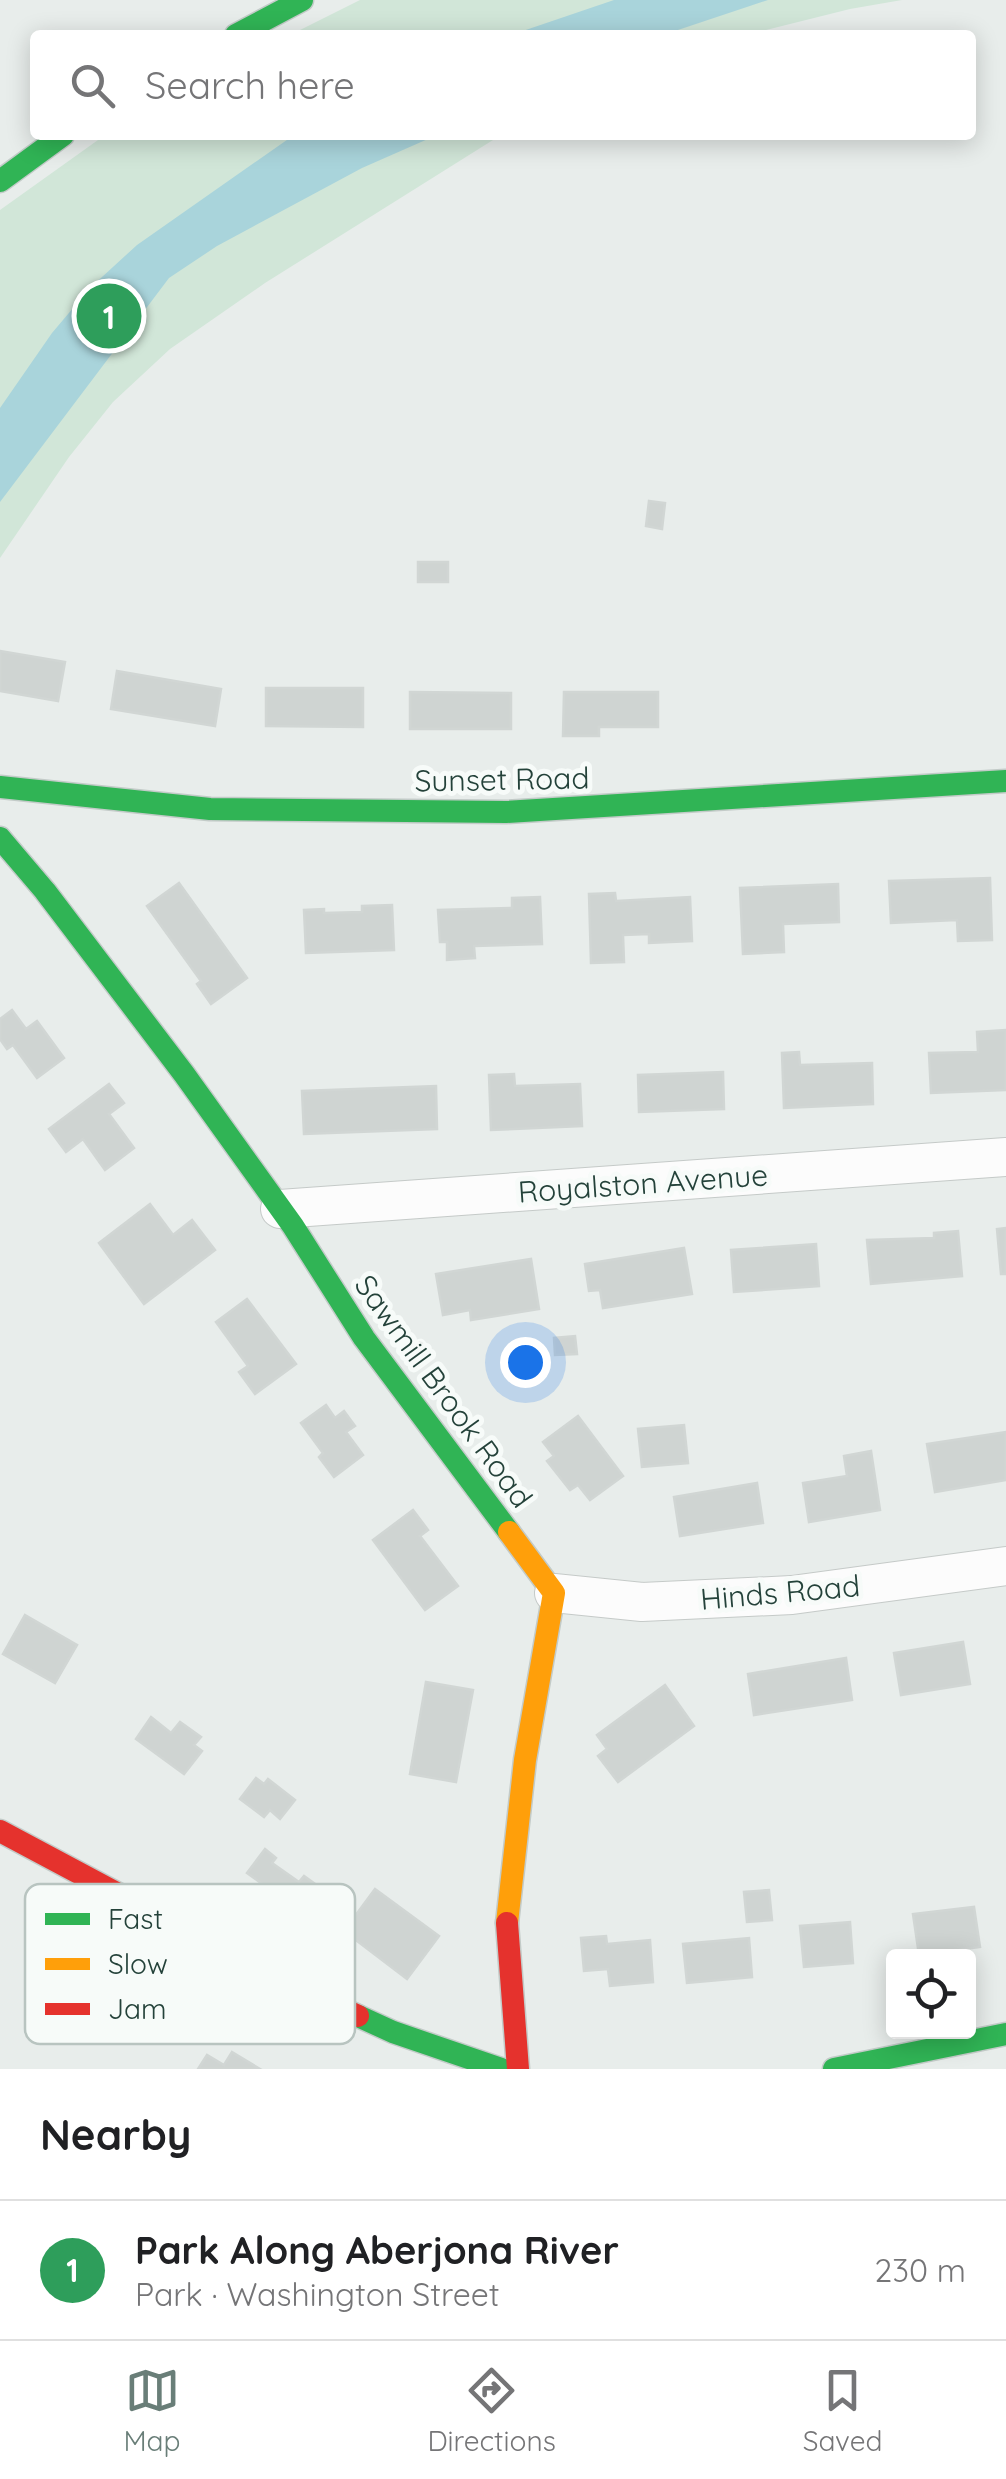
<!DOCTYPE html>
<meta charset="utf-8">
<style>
:root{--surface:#fff;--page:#f2f2f2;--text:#202124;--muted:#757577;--line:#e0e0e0;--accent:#697e78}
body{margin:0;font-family:Quicksand,sans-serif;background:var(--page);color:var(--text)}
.controls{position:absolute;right:30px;bottom:30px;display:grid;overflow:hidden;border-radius:10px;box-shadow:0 5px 25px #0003}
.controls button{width:90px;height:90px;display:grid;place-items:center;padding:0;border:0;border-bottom:2px solid var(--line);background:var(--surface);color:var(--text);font:50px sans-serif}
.you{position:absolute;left:525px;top:1362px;width:35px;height:35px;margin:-25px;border:8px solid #fff;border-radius:50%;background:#1a73e8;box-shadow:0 0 0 15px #1a73e833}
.badge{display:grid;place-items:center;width:65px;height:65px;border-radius:50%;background:var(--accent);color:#fff;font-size:32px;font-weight:700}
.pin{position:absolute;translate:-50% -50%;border:5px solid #fff;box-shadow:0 2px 10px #0006}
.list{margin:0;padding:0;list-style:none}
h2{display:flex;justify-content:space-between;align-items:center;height:130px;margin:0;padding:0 40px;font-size:42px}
h2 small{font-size:32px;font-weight:400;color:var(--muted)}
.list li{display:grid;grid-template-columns:65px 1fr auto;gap:30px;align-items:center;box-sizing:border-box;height:140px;padding:0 40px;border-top:2px solid var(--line)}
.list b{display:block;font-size:38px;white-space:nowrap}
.list p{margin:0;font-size:32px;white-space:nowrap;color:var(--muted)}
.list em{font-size:32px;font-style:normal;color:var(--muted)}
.icon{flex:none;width:55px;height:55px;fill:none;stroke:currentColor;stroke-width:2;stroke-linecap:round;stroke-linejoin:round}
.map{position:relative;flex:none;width:1006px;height:2069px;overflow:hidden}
.search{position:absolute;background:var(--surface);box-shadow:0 5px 25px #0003;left:30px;right:30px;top:30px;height:110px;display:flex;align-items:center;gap:25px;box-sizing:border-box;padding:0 35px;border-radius:10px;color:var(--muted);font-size:38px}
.sheet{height:270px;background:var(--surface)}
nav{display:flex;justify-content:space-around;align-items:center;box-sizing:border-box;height:140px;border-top:2px solid var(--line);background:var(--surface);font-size:28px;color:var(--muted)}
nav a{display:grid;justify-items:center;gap:5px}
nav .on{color:var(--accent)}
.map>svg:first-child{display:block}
.green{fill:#d1e6d8}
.water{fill:#a9d4db}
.building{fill:#cfd4d2;stroke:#d1d6d4;stroke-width:2.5}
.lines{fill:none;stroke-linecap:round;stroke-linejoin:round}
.street-casing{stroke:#c5cac8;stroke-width:40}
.fast-casing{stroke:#c3cbc8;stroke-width:25}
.slow-casing{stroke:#c3cbc8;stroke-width:25}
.jam-casing{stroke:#c3cbc8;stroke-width:25}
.street{stroke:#fcfcfc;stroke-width:38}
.fast{stroke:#30b455;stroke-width:22}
.slow{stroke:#ff9f0a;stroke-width:22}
.jam{stroke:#e5322d;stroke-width:22}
.labels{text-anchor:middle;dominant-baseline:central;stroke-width:10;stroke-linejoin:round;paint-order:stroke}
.street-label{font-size:30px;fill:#24423a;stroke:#f7fbf9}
.key{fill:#f7fbf9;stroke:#b8c4c0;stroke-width:2.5}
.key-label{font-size:28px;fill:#24423a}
</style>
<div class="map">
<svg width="1006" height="2069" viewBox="0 0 1006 2069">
<rect width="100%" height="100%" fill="#e8edeb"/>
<g class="green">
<polygon points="360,0 902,0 850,9 746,35 290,35"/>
<polygon points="105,135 501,135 265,283 170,349 113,402 69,457 0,558 0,210"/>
</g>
<g class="water">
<polygon points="614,0 768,0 663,35 511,35"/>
<polygon points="294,135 437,135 362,168 217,246 169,278 0,502 0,408 52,333 90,288 137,245"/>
</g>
<g class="building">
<polygon points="649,501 665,503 662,529 646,526"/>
<rect x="418" y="562" width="30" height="20"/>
<polygon points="0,651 65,662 58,701 0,691"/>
<polygon points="117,671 221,689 215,726 111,709"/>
<polygon points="266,688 363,688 363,727 266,726"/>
<polygon points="410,692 511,693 511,729 410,729"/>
<polygon points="564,692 658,692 658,727 599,727 599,736 563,736"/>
<polygon points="990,878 992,940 958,941 957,920 891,923 889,881"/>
<polygon points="179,883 247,978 211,1004 197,984 201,981 147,906"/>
<polygon points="838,884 839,922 783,924 784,952 743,954 740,888"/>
<polygon points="615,893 616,901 690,897 692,941 649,943 649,934 623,935 624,962 591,963 589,894"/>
<polygon points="540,897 542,944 474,946 475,958 447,960 447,942 440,942 438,910 512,908 512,898"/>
<polygon points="392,905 394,950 306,953 304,910 324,909 324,913 362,912 362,906"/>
<polygon points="12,1010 26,1029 37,1021 64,1058 37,1078 13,1045 7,1049 0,1039 0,1019"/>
<polygon points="1006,1030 1006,1090 931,1093 929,1053 978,1052 977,1032"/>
<polygon points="799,1052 800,1065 872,1063 873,1104 784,1108 782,1053"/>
<polygon points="723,1072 724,1109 639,1112 638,1075"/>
<polygon points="514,1074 515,1086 580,1084 582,1126 491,1130 489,1075"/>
<polygon points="109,1084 124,1103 109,1114 134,1148 105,1170 83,1139 66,1152 49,1129"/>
<polygon points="436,1086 437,1129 304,1134 302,1091"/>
<polygon points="150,1204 173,1235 192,1220 215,1250 144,1304 99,1243"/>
<polygon points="1006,1228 1006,1274 1001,1274 997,1229"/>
<polygon points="958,1231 962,1276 871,1284 867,1240 934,1238 934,1233"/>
<polygon points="816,1244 819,1286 734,1292 731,1250"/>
<polygon points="684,1248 692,1294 603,1308 600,1290 589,1291 585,1264"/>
<polygon points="531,1259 539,1309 471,1320 470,1310 443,1315 436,1274"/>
<polygon points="247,1299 296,1364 255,1394 239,1372 248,1366 216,1322"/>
<polygon points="575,1336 577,1354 555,1355 554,1338"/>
<polygon points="326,1405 335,1418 344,1411 355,1426 346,1432 363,1455 334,1477 319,1457 323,1453 301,1423"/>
<polygon points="578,1416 623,1476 590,1500 578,1485 570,1490 547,1461 554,1456 543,1442"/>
<polygon points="684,1425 688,1463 642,1467 638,1429"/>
<polygon points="1006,1432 1006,1480 935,1492 927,1444"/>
<polygon points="871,1451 880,1510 809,1522 803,1483 847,1476 844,1456"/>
<polygon points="757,1483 763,1523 680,1536 674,1497"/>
<polygon points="413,1510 428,1530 420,1536 458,1586 425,1610 373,1540"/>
<polygon points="25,1615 77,1645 55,1683 3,1654"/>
<polygon points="963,1642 970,1684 901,1695 894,1653"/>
<polygon points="846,1658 852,1700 754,1715 748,1674"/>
<polygon points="426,1682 473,1690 456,1782 410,1774"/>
<polygon points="665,1685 694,1726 618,1782 598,1756 607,1749 597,1735"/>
<polygon points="151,1717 171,1733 180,1722 201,1737 194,1745 202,1751 184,1774 136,1739"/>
<polygon points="256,1778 264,1784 268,1779 295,1800 280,1819 270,1810 264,1817 240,1799"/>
<polygon points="265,1849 276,1858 272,1863 299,1882 304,1876 318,1886 311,1895 316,1899 291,1933 263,1912 276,1894 247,1873"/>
<polygon points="375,1889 439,1936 407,1979 344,1931"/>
<polygon points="769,1890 772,1920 747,1922 744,1892"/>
<polygon points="974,1907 980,1947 919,1955 913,1914"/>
<polygon points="850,1922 853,1963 804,1967 800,1926"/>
<polygon points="606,1936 607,1944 650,1940 653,1982 610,1986 608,1969 584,1971 581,1938"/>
<polygon points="749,1938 752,1977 687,1983 683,1944"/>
<polygon points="232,2052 260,2069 198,2069 207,2055 224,2065"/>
</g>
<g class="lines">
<defs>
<g id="street">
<polyline points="280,1209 1006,1157"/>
<polyline points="554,1593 642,1602 792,1595 1006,1566"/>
</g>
<g id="fast">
<polyline points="236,35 302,0"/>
<polyline points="0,181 63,135"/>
<polyline points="0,787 210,809 506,812 1006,781"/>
<polyline points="0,838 45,891 184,1074 293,1226 364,1338 509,1532"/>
<polyline points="358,2016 393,2032 501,2069"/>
<polyline points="834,2069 1006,2034"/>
</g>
<polyline id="slow" points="507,1923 525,1760 554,1593 509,1532"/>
<g id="jam">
<polyline points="0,1831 259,1969 358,2016"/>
<polyline points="507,1923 518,2069"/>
</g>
</defs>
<use href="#street" class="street-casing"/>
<use href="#fast" class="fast-casing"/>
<use href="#slow" class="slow-casing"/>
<use href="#jam" class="jam-casing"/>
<use href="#street" class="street"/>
<use href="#fast" class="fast"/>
<use href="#slow" class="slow"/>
<use href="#jam" class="jam"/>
</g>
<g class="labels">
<g class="street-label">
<text transform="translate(502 779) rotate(-1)">Sunset Road</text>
<text transform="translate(643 1183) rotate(-4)">Royalston Avenue</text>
<text transform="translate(444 1391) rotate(54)">Sawmill Brook Road</text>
<text transform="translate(780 1592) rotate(-5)">Hinds Road</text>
</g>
</g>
<rect x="25" y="1884" width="330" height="160" rx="15" class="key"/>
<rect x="45" y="1913" width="45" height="12" fill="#30b455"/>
<rect x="45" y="1958" width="45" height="12" fill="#ff9f0a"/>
<rect x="45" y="2003" width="45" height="12" fill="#e5322d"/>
<g class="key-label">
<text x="108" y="1929">Fast</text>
<text x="108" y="1974">Slow</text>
<text x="108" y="2019">Jam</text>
</g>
</svg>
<div class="controls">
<button><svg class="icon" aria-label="locate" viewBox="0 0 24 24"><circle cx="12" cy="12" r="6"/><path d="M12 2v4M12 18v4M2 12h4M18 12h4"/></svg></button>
</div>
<div class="you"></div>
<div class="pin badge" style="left:109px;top:316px;background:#2e9e5b">1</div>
<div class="search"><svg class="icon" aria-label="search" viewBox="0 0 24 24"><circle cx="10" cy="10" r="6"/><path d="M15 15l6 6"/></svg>Search here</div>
</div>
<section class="sheet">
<h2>Nearby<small></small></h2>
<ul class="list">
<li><span class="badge" style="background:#2e9e5b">1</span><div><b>Park Along Aberjona River</b><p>Park · Washington Street</p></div><em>230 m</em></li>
</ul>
</section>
<nav>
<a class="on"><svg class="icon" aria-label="map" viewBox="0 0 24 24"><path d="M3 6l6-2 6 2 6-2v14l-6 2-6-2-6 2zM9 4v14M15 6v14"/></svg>Map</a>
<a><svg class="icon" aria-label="directions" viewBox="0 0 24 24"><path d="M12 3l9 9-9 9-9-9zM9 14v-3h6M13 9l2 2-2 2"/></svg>Directions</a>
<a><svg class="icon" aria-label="saved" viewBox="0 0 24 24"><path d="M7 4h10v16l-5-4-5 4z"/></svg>Saved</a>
</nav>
